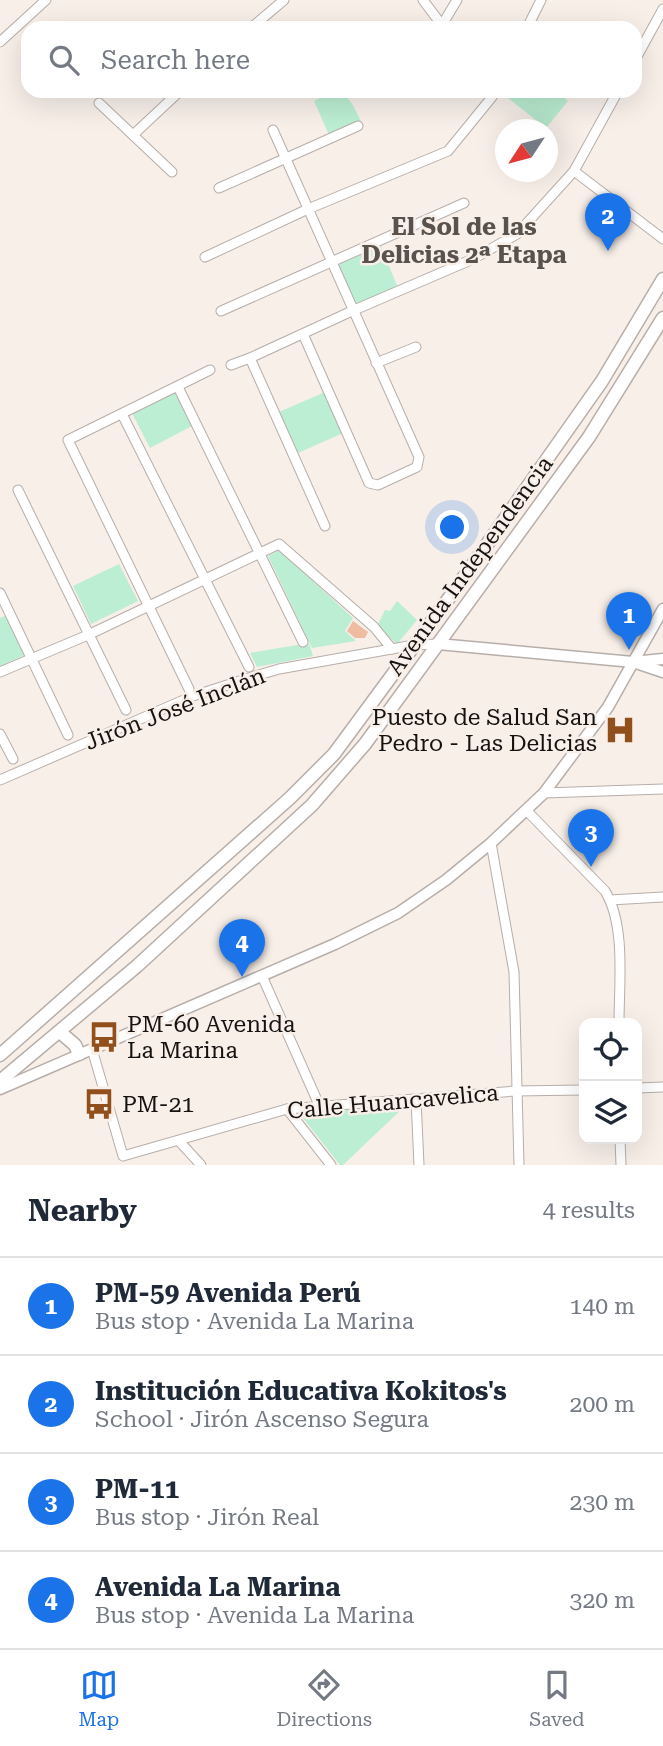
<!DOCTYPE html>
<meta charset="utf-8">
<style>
:root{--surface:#fff;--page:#f2f2f3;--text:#1f2937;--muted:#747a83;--line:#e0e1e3;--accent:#1a73e8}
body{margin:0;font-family:"Roboto Serif",serif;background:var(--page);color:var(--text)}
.controls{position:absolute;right:21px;bottom:21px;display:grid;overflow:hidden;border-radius:14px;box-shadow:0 7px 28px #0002}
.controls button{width:63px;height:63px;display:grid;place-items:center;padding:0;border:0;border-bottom:2px solid var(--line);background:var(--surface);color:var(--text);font:35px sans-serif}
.compass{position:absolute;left:495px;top:119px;width:63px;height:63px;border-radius:50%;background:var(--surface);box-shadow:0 7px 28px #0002;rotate:234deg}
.you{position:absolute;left:453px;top:528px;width:24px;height:24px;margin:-18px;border:5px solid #fff;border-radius:50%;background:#1a73e8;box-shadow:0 0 0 10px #1a73e833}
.badge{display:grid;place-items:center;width:46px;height:46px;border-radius:50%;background:var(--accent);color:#fff;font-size:23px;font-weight:700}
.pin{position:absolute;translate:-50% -58px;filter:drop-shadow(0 2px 4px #0008)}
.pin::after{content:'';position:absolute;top:37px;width:24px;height:21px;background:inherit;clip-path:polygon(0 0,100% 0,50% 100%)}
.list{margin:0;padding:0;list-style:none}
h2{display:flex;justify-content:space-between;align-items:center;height:91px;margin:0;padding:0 28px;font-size:30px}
h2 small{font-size:23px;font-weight:400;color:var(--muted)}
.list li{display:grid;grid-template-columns:46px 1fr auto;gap:21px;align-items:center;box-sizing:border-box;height:98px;padding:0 28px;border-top:2px solid var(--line)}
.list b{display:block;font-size:26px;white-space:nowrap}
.list p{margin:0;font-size:23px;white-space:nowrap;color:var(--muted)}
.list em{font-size:23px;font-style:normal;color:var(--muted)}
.icon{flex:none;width:38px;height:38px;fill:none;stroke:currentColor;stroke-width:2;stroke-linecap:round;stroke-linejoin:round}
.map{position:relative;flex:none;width:663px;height:1165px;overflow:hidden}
.search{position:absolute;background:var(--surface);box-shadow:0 7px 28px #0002;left:21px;right:21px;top:21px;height:77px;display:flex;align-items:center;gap:18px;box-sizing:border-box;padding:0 24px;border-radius:21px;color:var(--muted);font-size:26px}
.sheet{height:483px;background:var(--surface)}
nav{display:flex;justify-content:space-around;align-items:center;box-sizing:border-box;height:98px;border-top:2px solid var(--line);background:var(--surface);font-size:19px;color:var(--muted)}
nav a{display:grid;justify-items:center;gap:4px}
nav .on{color:var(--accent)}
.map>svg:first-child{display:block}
.green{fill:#bbeed2}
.building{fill:#eebda1}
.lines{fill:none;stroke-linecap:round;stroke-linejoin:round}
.minor-casing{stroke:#b7aea9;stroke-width:11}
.tertiary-casing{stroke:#b7aea9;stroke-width:13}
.secondary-casing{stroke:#b7aea9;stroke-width:15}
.minor{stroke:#fff;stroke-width:9}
.tertiary{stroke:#fff;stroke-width:10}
.secondary{stroke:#fff;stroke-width:12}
.labels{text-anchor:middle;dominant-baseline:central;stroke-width:5;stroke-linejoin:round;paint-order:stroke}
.street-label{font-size:23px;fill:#151210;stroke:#f8efe9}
.poi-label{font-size:23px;fill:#151210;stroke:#f8efe9;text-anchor:start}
.neighbourhood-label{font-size:24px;font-weight:bold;fill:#58514c;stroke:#f8efe9}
</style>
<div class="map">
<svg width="663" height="1165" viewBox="0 0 663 1165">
<rect width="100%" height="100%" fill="#f8efe9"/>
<g class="green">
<path d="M 334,91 C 350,95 354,107 361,121 L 329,135 L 314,101 Z"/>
<polygon points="506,91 556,91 568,101 546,128 503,94"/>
<polygon points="380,244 398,288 355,307 336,262"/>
<polygon points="177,391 192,426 150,448 132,413"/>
<polygon points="325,392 343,433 298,453 279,412"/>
<polygon points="279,550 353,618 345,631 356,641 312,648 268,556"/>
<polygon points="119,564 138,601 91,624 73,586"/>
<polygon points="397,601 417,620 397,644 377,626 385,610 390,611"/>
<polygon points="7,615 25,655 0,666 0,618"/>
<polygon points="309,643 313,656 257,667 250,653"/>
<polygon points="405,1106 343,1165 340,1165 299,1113"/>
</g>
<polygon class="building" points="353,621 368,632 365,638 355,638 347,631"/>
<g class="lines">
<defs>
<g id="minor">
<polyline points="423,0 444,28"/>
<polyline points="442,25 457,0"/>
<polyline points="251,28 284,0"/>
<polyline points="527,28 541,0"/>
<polyline points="0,42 46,0"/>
<polyline points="635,60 663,9"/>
<polyline points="99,103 172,172"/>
<polyline points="273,130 419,457 417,467 378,485 369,483 303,334"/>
<polyline points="133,135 180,91"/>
<polyline points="574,171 663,239"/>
<polyline points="219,188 358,126"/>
<polyline points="205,257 308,209 448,151 492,97"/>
<polyline points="221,311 464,203"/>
<polyline points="250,358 325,526"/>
<polyline points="376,363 416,347"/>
<polyline points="231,365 250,358 352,311 473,259 517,234 574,171 618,91"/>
<polyline points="178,387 303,642"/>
<polyline points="122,414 249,667"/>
<polyline points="18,490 126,710"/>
<polyline points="0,593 68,735"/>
<polyline points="0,672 88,635 279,544 374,627 392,649"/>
<polyline points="189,689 68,440 210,370"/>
<polyline points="0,734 13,759"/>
<polyline points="0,780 193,696 252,677 279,669 414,645 438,644"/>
<polyline points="544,793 663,789"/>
<path d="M 526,810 L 605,891 C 626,925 619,984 619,1023"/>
<polyline points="491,843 514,972 519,1165"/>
<polyline points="610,900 663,897"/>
<polyline points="262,976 320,1107"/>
<polyline points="92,1049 123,1156 287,1109 515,1091 584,1090"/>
<polyline points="637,1088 663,1087"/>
<polyline points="416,1099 419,1165"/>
<polyline points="287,1109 331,1165"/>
<polyline points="620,1139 621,1165"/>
<polyline points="179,1141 201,1165"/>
</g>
<g id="tertiary">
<polyline points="438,644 633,662 663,659"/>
<polyline points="636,663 663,672"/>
<polyline points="0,1089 335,944 398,913 446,880 491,843 544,793 608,707 663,609"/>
</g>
<g id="secondary">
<polyline points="60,1032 75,1045 79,1054"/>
<polyline points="0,1055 290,798 334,754 452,594 602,381 663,279"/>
<polyline points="0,1081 137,966 312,805 365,744 589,437 663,318"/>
</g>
</defs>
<use href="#minor" class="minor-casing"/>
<use href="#tertiary" class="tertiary-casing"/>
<use href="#secondary" class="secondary-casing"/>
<use href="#minor" class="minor"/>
<use href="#tertiary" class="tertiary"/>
<use href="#secondary" class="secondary"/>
</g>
<defs>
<symbol id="hospital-bare" viewBox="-9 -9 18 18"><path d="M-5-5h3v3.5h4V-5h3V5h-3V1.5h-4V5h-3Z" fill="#914f1c" stroke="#f8efe9" stroke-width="2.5" paint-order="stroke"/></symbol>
<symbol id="bus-bare" viewBox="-9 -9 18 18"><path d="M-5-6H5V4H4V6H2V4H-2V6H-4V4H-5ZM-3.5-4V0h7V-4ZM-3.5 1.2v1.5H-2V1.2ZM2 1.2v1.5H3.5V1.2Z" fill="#914f1c" stroke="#f8efe9" stroke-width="2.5" paint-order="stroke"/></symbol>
</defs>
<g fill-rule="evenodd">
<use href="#hospital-bare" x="598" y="708" width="44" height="44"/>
<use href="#bus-bare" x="82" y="1015" width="44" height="44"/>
<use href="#bus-bare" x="77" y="1082" width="44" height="44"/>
</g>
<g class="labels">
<g class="street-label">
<text transform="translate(470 566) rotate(-54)">Avenida Independencia</text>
<text transform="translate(175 709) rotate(-21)">Jirón José Inclán</text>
<text transform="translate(393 1102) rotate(-5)">Calle Huancavelica</text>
</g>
<g class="poi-label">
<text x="597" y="717" text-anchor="end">Puesto de Salud San<tspan x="597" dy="26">Pedro - Las Delicias</tspan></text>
<text x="127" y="1024">PM-60 Avenida<tspan x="127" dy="26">La Marina</tspan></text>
<text x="122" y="1104">PM-21</text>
</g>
<g class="neighbourhood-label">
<text x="464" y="227">El Sol de las<tspan x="464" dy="28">Delicias 2ª Etapa</tspan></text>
</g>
</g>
</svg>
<div class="controls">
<button><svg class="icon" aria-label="locate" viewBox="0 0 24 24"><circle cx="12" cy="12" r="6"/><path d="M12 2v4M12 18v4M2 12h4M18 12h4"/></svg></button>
<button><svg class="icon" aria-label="layers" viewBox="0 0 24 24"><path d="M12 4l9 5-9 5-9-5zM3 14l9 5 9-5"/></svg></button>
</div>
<svg class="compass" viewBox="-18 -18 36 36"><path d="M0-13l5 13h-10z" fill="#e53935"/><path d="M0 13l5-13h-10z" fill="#747a83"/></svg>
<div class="you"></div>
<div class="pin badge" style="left:629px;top:650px">1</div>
<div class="pin badge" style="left:608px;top:251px">2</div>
<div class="pin badge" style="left:591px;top:867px">3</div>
<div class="pin badge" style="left:242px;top:977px">4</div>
<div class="search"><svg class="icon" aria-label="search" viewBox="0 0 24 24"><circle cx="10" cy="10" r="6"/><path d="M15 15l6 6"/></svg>Search here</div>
</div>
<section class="sheet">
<h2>Nearby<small>4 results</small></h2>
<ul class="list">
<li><span class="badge">1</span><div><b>PM-59 Avenida Perú</b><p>Bus stop · Avenida La Marina</p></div><em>140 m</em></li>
<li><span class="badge">2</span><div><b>Institución Educativa Kokitos's</b><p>School · Jirón Ascenso Segura</p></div><em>200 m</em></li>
<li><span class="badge">3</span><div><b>PM-11</b><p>Bus stop · Jirón Real</p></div><em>230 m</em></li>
<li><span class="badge">4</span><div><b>Avenida La Marina</b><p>Bus stop · Avenida La Marina</p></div><em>320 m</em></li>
</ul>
</section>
<nav>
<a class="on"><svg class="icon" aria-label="map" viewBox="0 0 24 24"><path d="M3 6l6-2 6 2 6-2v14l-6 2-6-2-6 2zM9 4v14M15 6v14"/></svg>Map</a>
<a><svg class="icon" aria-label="directions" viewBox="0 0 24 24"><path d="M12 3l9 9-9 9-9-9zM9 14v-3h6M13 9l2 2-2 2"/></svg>Directions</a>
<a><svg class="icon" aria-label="saved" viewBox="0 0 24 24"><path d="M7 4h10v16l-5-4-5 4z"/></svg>Saved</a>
</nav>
